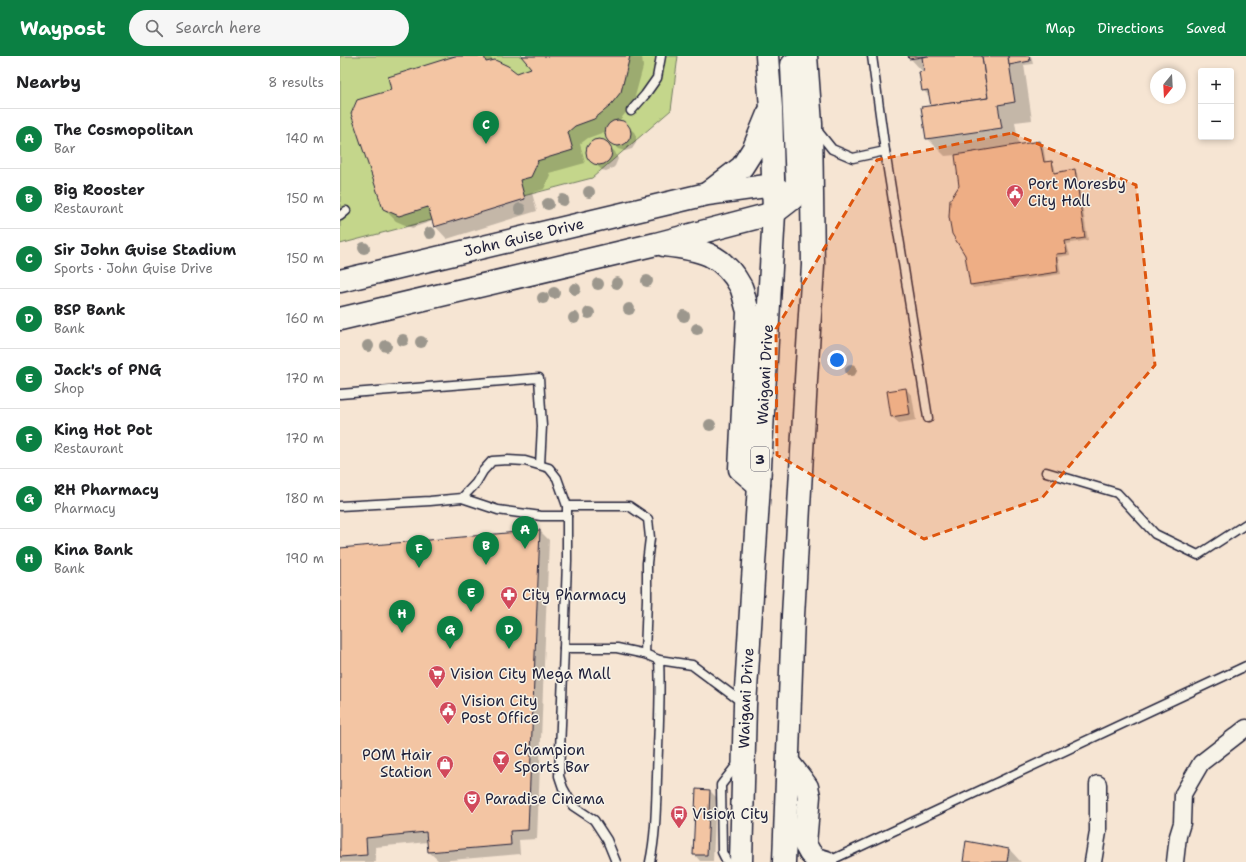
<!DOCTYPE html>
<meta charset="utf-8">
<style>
:root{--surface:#fff;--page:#f6f6f6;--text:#202124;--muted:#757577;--line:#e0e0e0;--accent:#0b8043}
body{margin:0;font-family:"Shantell Sans",sans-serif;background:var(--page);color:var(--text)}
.controls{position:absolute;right:12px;top:12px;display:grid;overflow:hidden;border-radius:4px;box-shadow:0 2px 6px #0003}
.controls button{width:36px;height:36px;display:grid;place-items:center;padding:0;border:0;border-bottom:1px solid var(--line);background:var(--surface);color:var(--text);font:20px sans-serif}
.compass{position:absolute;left:810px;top:12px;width:36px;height:36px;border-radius:50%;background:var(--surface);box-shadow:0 2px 6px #0003;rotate:198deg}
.you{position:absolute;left:497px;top:304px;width:14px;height:14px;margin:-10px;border:3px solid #fff;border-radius:50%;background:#1a73e8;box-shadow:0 0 0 6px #1a73e833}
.badge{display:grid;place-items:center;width:26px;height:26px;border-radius:50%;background:var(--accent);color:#fff;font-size:13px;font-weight:700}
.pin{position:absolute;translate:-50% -33px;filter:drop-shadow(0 1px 2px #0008)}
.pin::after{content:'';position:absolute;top:21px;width:14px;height:12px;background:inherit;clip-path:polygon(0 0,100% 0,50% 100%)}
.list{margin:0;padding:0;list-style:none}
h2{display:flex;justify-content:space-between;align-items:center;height:52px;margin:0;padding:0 16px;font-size:17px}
h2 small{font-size:13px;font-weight:400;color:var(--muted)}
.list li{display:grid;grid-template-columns:26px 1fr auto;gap:12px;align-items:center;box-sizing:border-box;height:60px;padding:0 16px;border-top:1px solid var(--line)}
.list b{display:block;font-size:15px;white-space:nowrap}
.list p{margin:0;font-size:13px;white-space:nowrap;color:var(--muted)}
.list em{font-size:13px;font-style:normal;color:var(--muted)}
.icon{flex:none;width:22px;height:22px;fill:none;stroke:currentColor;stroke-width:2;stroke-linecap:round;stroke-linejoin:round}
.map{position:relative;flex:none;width:906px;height:806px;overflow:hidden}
header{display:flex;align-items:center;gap:24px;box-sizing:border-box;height:56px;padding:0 20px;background:var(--accent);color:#fff}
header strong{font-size:19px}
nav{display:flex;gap:22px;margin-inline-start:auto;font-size:14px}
.search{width:280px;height:36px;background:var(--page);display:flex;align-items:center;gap:10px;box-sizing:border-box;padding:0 14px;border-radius:22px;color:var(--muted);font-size:15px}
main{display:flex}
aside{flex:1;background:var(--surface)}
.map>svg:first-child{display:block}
.green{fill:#c4d68b;stroke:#737c63}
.shadow{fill:#0003}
.building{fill:#f3c5a3;stroke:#22223b}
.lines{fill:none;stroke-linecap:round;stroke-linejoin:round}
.lane-casing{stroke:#22223b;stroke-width:11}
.street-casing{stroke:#22223b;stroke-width:19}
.highway-casing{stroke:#22223b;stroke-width:25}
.lane{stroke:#f7f3e8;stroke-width:8}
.street{stroke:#f7f3e8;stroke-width:16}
.highway{stroke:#f7f3e8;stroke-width:22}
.tree{fill:#9c978d}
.marked{fill:#de560e;fill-opacity:0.2;stroke:#de560e;stroke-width:3;stroke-dasharray:8 5;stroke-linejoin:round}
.labels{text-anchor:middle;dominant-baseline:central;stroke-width:3;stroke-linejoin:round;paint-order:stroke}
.shield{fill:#f7f3e8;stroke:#62616f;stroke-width:1}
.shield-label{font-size:14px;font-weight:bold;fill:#22223b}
.poi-label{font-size:15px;fill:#22223b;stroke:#f7f3e8;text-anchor:start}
.street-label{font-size:15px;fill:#22223b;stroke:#f7f3e8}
</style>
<header>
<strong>Waypost</strong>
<div class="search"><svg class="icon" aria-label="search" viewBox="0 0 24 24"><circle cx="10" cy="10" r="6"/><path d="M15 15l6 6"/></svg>Search here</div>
<nav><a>Map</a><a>Directions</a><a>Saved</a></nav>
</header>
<main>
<aside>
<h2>Nearby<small>8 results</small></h2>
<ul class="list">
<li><span class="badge">A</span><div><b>The Cosmopolitan</b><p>Bar</p></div><em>140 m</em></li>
<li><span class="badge">B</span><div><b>Big Rooster</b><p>Restaurant</p></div><em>150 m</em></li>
<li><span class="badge">C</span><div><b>Sir John Guise Stadium</b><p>Sports · John Guise Drive</p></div><em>150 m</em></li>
<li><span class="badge">D</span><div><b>BSP Bank</b><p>Bank</p></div><em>160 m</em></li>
<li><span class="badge">E</span><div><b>Jack's of PNG</b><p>Shop</p></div><em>170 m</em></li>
<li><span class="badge">F</span><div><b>King Hot Pot</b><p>Restaurant</p></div><em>170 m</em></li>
<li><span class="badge">G</span><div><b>RH Pharmacy</b><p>Pharmacy</p></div><em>180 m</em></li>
<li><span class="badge">H</span><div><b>Kina Bank</b><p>Bank</p></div><em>190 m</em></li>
</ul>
</aside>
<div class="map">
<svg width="906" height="806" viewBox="0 0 906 806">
<rect width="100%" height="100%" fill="#f6e5d3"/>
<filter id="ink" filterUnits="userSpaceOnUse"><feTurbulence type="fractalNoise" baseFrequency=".025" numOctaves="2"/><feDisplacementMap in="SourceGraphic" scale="8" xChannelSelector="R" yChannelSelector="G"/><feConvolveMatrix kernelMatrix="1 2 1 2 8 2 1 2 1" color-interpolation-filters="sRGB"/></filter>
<g filter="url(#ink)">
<polygon class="green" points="0,0 338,0 331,54 252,122 0,188"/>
<g class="shadow">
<polygon points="119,0 149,0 154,5 177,18 193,12 182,0 302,0 303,11 293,48 279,65 284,67 294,76 296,80 296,87 292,93 285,95 278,93 271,86 267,80 267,75 248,82 240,88 245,107 209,117 210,119 204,133 192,137 197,155 107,183 95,170 93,165 72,172 56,165 43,152 52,35"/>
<polygon points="569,0 691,0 693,8 684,9 692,64 675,66 679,90 700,86 703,89 706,107 711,106 714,109 716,117 734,114 737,117 748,184 727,188 730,199 718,201 721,218 633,232 631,229 620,130 616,99 605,100 587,82 592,51 591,42 583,34 583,16 570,2"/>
<polygon points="257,85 262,85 268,89 275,96 278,103 275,110 273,112 266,115 262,114 250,103 247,95 248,91 254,86"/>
<polygon points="566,333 572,340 576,364 559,367 552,361"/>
<polygon points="200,475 209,484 197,783 179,784 180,798 99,805 89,796 88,786 35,791 36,806 0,806 0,493"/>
<polygon points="370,735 376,741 373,805 360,805 354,798"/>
<polygon points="669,793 681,806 624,806"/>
</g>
<g class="building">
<polygon points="115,0 144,0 146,6 155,4 168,10 177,17 191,12 181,0 290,0 281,36 269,51 254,63 235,70 228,76 233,94 197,105 198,106 191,121 180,124 185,143 94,171 88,151 59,160 43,153 11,58 17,44 51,34 48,21"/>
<polygon points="568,0 588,0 569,3"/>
<polygon points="588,0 642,0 648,42 591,50 588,34 582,35 579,16 584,15 582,1"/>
<polygon points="642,0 668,0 675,46 658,49 662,72 586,83 581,51 648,42"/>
<polygon points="668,0 689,0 690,5 669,9"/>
<circle cx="278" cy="77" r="13"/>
<circle cx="259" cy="96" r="13"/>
<polygon points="700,85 704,106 712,105 714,117 735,113 745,182 725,185 727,197 716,198 718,216 630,229 625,199 612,178 609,161 610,144 619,130 615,99"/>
<polygon points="566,332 570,358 551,361 547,335"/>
<polygon points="200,474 188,774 170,775 171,789 88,796 86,776 26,782 27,799 0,801 0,492"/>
<polygon points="356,733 370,734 367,799 353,799"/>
<polygon points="626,785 669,793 667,806 623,806"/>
</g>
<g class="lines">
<defs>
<g id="lane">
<polyline points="291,55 305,39 317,22 321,0"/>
<polyline points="476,73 492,93 513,102 545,95 532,0"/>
<polyline points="545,95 588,362"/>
<polyline points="0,160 6,155"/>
<polyline points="0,338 199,322 202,370 200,409"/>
<polyline points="706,416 777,437 815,478 858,499 906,468"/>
<polyline points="122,442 158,454 201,460 227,460"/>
<polyline points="0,450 90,445 122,442 136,427 143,415 152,405 168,404 185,405 209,412 217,422 227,450 227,505 224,592 277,592 305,598 319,604 352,609 403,647"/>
<polyline points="227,450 289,450 308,463 310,482 307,507 307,543 305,598"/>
<polyline points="224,592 219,720 223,732 233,750 254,764 267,784 276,806"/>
<path d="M 310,806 C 316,778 316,749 317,721 C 318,682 321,643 319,604"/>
<polyline points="387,806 382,796 381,729 399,706"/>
<polyline points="487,806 906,610"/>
</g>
<g id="street">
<polyline points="753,806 758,776 758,728"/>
<polyline points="835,806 838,780 842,767 843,738 861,707 906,672"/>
</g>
<g id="highway">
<polyline points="368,137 402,111 414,92 428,58"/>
<path d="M 324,189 C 359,193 383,197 401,231 C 404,238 405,247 408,255 L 400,413 L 419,429"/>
<path id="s1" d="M 0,225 L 367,138 L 433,129 L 444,138"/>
<polyline points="0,263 316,188 434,157 452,143 457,129 452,9"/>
<polyline points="448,706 462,724 467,731 469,740 465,788 470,797 476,803 486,806"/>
<path id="s2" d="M 401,806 L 405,649 L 419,429 L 434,157 L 431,52 L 427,0"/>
<polyline points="444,806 453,560 466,324 473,209 471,68 466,0"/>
</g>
</defs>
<use href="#lane" class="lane-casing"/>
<use href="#street" class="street-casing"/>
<use href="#highway" class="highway-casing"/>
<use href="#lane" class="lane"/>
<use href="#street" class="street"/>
<use href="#highway" class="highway"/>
</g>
<g class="tree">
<circle cx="249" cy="136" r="6"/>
<circle cx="223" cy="144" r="6"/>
<circle cx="208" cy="148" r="6"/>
<circle cx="180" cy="153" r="6"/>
<circle cx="90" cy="177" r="6"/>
<circle cx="24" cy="192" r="6"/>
<circle cx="307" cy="225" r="6"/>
<circle cx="277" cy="227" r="6"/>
<circle cx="258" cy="228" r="6"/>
<circle cx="235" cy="233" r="6"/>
<circle cx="214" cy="237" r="6"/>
<circle cx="203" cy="242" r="6"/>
<circle cx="289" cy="253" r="6"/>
<circle cx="249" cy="257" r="6"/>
<circle cx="344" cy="260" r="6"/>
<circle cx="234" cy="262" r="6"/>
<circle cx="357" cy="273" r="6"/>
<circle cx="63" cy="284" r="6"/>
<circle cx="81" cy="286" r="6"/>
<circle cx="28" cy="290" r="6"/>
<circle cx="46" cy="290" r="6"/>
<circle cx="511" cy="314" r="6"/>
<circle cx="370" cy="369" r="6"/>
</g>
</g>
<path class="marked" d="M 672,77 L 796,129 L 815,309 L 702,442 L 584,483 L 437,399 L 436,273 L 537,104 Z"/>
<defs>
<symbol id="civic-pin" viewBox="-11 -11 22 30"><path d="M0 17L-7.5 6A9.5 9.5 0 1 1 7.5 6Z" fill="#d1495b" stroke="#f7f3e8"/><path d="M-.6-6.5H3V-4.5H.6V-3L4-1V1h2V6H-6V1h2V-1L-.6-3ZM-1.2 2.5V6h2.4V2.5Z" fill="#fff"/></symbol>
<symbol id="pharmacy-pin" viewBox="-11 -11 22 30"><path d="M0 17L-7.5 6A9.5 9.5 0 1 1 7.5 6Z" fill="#d1495b" stroke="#f7f3e8"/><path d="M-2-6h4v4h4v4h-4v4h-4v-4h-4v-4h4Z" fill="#fff"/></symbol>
<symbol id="supermarket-pin" viewBox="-11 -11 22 30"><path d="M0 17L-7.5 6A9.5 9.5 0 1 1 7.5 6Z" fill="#d1495b" stroke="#f7f3e8"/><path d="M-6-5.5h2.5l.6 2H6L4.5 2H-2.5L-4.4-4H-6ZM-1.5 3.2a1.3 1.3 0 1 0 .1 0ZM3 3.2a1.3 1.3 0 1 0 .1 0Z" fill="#fff"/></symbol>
<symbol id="bar-pin" viewBox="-11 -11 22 30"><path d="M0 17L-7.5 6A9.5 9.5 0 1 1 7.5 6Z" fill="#d1495b" stroke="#f7f3e8"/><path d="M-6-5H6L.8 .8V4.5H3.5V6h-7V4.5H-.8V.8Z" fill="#fff"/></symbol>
<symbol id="shop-pin" viewBox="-11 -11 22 30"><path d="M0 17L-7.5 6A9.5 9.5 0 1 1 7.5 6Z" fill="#d1495b" stroke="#f7f3e8"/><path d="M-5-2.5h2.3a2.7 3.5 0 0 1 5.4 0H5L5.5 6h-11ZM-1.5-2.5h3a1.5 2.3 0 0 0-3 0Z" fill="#fff"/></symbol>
<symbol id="theatre-pin" viewBox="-11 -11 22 30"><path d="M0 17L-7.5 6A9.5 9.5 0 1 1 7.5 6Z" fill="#d1495b" stroke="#f7f3e8"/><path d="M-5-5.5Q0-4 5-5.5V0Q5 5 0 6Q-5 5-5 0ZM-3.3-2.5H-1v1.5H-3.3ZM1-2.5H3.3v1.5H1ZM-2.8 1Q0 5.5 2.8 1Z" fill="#fff"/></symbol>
<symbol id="bus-pin" viewBox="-11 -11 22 30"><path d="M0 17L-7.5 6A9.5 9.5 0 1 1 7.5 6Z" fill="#d1495b" stroke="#f7f3e8"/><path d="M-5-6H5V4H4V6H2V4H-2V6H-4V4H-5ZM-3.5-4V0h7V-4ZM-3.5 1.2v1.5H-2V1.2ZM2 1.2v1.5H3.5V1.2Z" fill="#fff"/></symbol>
</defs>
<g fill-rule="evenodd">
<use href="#civic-pin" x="665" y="127" width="20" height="27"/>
<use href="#pharmacy-pin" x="159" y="529" width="20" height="27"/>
<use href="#supermarket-pin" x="87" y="608" width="20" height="27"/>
<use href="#civic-pin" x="98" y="644" width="20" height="27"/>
<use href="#bar-pin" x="151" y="693" width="20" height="27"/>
<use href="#shop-pin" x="95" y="698" width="20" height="27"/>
<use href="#theatre-pin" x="122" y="733" width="20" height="27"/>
<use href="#bus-pin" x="329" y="748" width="20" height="27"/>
</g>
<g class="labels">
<rect class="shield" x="411" y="391" width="18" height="24" rx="3"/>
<g class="shield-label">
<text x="420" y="403">3</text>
</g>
<g class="poi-label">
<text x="688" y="128">Port Moresby<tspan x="688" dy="17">City Hall</tspan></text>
<text x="182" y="539">City Pharmacy</text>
<text x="110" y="618">Vision City Mega Mall</text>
<text x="121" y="645">Vision City<tspan x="121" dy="17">Post Office</tspan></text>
<text x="174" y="694">Champion<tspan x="174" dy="17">Sports Bar</tspan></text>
<text x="92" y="699" text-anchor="end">POM Hair<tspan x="92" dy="17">Station</tspan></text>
<text x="145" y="743">Paradise Cinema</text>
<text x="352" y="758">Vision City</text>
</g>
<g class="street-label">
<text stroke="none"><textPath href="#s1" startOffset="189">John Guise Drive</textPath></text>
<text stroke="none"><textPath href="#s2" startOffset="488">Waigani Drive</textPath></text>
<text stroke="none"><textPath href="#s2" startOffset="164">Waigani Drive</textPath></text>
</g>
</g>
</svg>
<div class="controls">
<button>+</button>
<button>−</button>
</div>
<svg class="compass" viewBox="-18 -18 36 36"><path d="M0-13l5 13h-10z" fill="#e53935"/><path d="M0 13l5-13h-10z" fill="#757577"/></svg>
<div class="you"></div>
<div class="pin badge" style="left:185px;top:493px">A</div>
<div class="pin badge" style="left:146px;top:509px">B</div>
<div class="pin badge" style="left:146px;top:88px">C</div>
<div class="pin badge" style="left:169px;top:593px">D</div>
<div class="pin badge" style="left:131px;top:556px">E</div>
<div class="pin badge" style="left:79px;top:512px">F</div>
<div class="pin badge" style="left:110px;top:593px">G</div>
<div class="pin badge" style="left:62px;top:577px">H</div>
</div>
</main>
